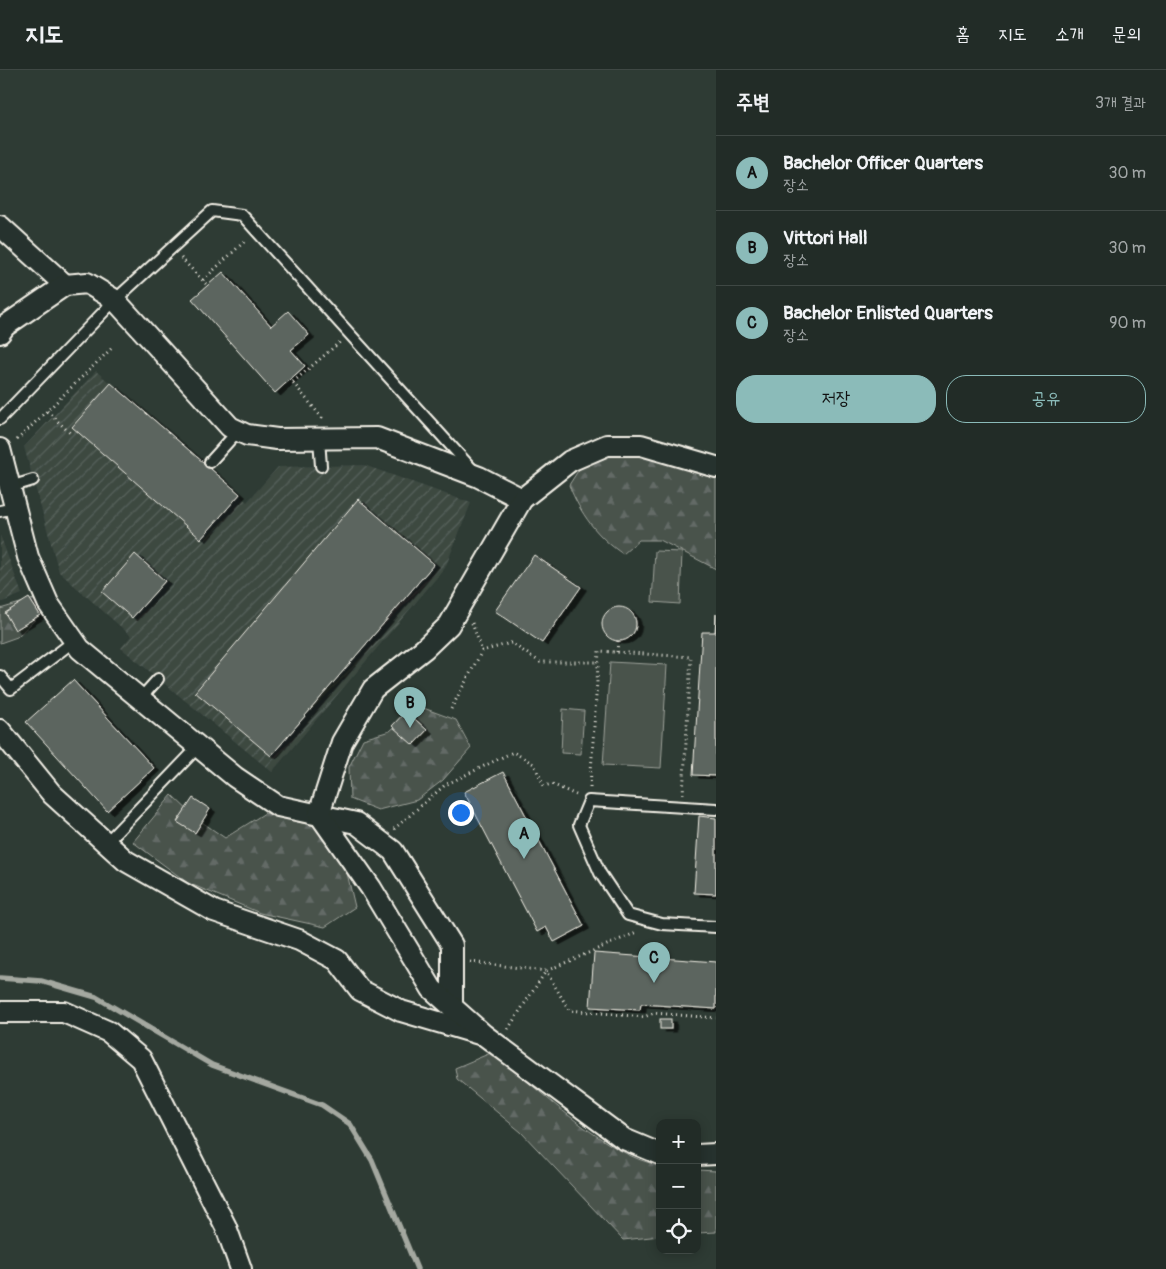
<!DOCTYPE html>
<html lang="ko">
<meta charset="utf-8">
<style>
:root{--surface:#222c27;--page:#2a342f;--text:#f1f3f6;--muted:#a2a7a7;--line:#3f4844;--accent:#8bbbb9}
body{margin:0;font-family:Pangolin,"Poor Story",sans-serif;background:var(--page);color:var(--text)}
.controls{position:absolute;right:15px;bottom:15px;display:grid;overflow:hidden;border-radius:10px;box-shadow:0 2px 12px #0003}
.controls button{width:45px;height:45px;display:grid;place-items:center;padding:0;border:0;border-bottom:1px solid var(--line);background:var(--surface);color:var(--text);font:25px sans-serif}
.you{position:absolute;left:460px;top:742px;width:18px;height:18px;margin:-12px;border:4px solid #fff;border-radius:50%;background:#1a73e8;box-shadow:0 0 0 8px #1a73e833}
.badge{display:grid;place-items:center;width:32px;height:32px;border-radius:50%;background:var(--accent);color:#111;font-size:16px;font-weight:700}
.pin{position:absolute;translate:-50% -41px;filter:drop-shadow(0 1px 2px #0008)}
.pin::after{content:'';position:absolute;top:26px;width:18px;height:15px;background:inherit;clip-path:polygon(0 0,100% 0,50% 100%)}
.list{margin:0;padding:0;list-style:none}
h2{display:flex;justify-content:space-between;align-items:center;height:65px;margin:0;padding:0 20px;font-size:21px}
h2 small{font-size:16px;font-weight:400;color:var(--muted)}
.list li{display:grid;grid-template-columns:32px 1fr auto;gap:15px;align-items:center;box-sizing:border-box;height:75px;padding:0 20px;border-top:1px solid var(--line)}
.list b{display:block;font-size:19px;white-space:nowrap}
.list p{margin:0;font-size:16px;white-space:nowrap;color:var(--muted)}
.list em{font-size:16px;font-style:normal;color:var(--muted)}
.actions{display:flex;gap:10px;padding:15px 20px}
.actions a{flex:1;padding:11px 0;border:1px solid var(--accent);border-radius:20px;text-align:center;font-size:18px;color:var(--accent)}
.actions .main{background:var(--accent);color:#111}
.icon{flex:none;width:28px;height:28px;fill:none;stroke:currentColor;stroke-width:2;stroke-linecap:round;stroke-linejoin:round}
.map{position:relative;flex:none;width:716px;height:1199px;overflow:hidden}
header{display:flex;align-items:center;gap:30px;box-sizing:border-box;height:70px;padding:0 25px;background:var(--surface);border-bottom:1px solid var(--line)}
header strong{font-size:24px}
nav{display:flex;gap:28px;margin-inline-start:auto;font-size:18px}
main{display:flex}
aside{flex:1;background:var(--surface)}
.map>svg:first-child{display:block}
.industrial{fill:url(#industrial-furrows)}
.forest{fill:url(#forest-firs);stroke:#9ea29a}
.pitch{fill:#48524c;stroke:#9ea29a}
.lines{fill:none;stroke-linecap:round;stroke-linejoin:round}
.stream{stroke:#a4a8a0;stroke-width:5.5}
.building{fill:#5c655e;stroke:#f4f1e8;filter:url(#shadow)}
.service-casing{stroke:#f4f1e8;stroke-width:14}
.minor-casing{stroke:#f4f1e8;stroke-width:24}
.path{stroke:#f4f1e8;stroke-width:3;stroke-dasharray:1 4;stroke-linecap:butt}
.service{stroke:#26332d;stroke-width:10}
.minor{stroke:#26332d;stroke-width:20}
</style>
<header>
<strong>지도</strong>
<nav><a>홈</a><a>지도</a><a>소개</a><a>문의</a></nav>
</header>
<main>
<div class="map">
<svg width="716" height="1199" viewBox="0 0 716 1199">
<defs>
<pattern id="industrial-furrows" width="10" height="10" patternUnits="userSpaceOnUse" patternTransform="scale(1.25)"><rect width="10" height="10" fill="#3c4841"/><path d="M-1 1l2-2M0 10L10 0M9 11l2-2" fill="none" stroke="#59635c"/></pattern>
<pattern id="forest-firs" width="22" height="20" patternUnits="userSpaceOnUse" patternTransform="scale(1.25)"><rect width="22" height="20" fill="#48524c"/><path d="M5 1l3.5 6h-7zM16 11l3.5 6h-7z" fill="#636b66"/></pattern>
<filter id="shadow"><feDropShadow dx="5.5" dy="3" stdDeviation="0" flood-color="#0009"/></filter>
</defs>
<rect width="100%" height="100%" fill="#2e3b34"/>
<filter id="ink" filterUnits="userSpaceOnUse"><feTurbulence type="fractalNoise" baseFrequency=".02" numOctaves="2"/><feDisplacementMap in="SourceGraphic" scale="10" xChannelSelector="R" yChannelSelector="G"/><feConvolveMatrix kernelMatrix="1 2 1 2 8 2 1 2 1" color-interpolation-filters="sRGB"/></filter>
<g filter="url(#ink)">
<g class="industrial">
<polygon points="96,301 247,432 278,397 364,395 471,433 445,498 272,702 121,578 131,566 59,502 24,377"/>
<polygon points="0,465 22,524 0,533"/>
</g>
<g class="forest">
<path d="M 623,380 L 716,403 L 716,499 L 660,470 L 639,470 L 623,484 C 597,467 580,443 569,415 L 583,393 Z"/>
<polygon points="34,529 38,547 17,567 0,573 0,539"/>
<polygon points="418,636 456,650 471,678 443,710 417,730 378,740 350,729 349,697 363,669 390,661"/>
<polygon points="172,725 196,748 225,768 265,743 314,756 347,803 355,837 325,857 260,843 188,813 133,772"/>
<path d="M 493,982 C 533,1015 610,1089 660,1095 L 660,1166 L 623,1170 L 521,1062 L 457,1009 L 455,998 Z"/>
<polygon points="697,1100 716,1101 716,1162 697,1163"/>
</g>
<g class="pitch">
<polygon points="655,481 682,482 680,534 652,532"/>
<polygon points="610,592 667,595 661,698 603,695"/>
<polygon points="563,639 584,641 581,684 561,683"/>
</g>
<g class="lines">
<polyline class="stream" points="0,908 41,911 96,927 212,995 322,1035 350,1054 372,1090 417,1199"/>
</g>
<g class="building">
<polygon points="223,202 271,256 288,241 309,265 291,280 305,296 275,323 192,229"/>
<polygon points="111,313 240,424 201,469 72,357"/>
<polygon points="358,429 434,494 271,686 195,622"/>
<polygon points="135,484 165,511 132,548 102,522"/>
<polygon points="534,485 581,517 542,573 495,541"/>
<polygon points="29,528 40,545 15,560 5,543"/>
<circle cx="619" cy="554" r="17"/>
<polygon points="716,544 716,706 693,705 702,562 715,562"/>
<polygon points="73,610 154,698 107,741 26,652"/>
<polygon points="406,641 427,660 413,675 392,656"/>
<polygon points="503,702 584,856 554,872 546,857 537,862 464,722"/>
<polygon points="193,728 210,739 195,763 177,752"/>
<polygon points="699,746 716,748 716,824 694,823"/>
<polygon points="594,883 716,892 716,939 641,934 640,940 590,937"/>
<rect x="660" y="949" width="11" height="10"/>
</g>
<g class="lines">
<defs>
<g id="service">
<polyline points="0,349 115,230 212,141 242,145 472,399"/>
<polyline points="319,369 321,396"/>
<polyline points="210,392 238,361"/>
<polyline points="10,417 33,410"/>
<polyline points="0,441 15,438"/>
<polyline points="0,606 11,619 74,571"/>
<polyline points="140,629 158,609"/>
<polyline points="716,739 589,731 579,755 600,803 628,845 662,854 716,857"/>
<polyline points="106,773 198,677"/>
</g>
<g id="minor">
<polyline points="0,156 65,215"/>
<polyline points="0,263 5,256 65,215 87,213 115,230 230,357 247,365 277,369 377,368 479,407 522,429"/>
<polyline points="0,379 28,487 48,533 80,579 235,707 278,736 356,753 393,781 452,875 452,937"/>
<polyline points="0,660 52,724 126,791 214,841 299,870 337,890 360,920 401,941 479,964"/>
<polyline points="0,942 64,942 109,962 141,989 226,1157 241,1199"/>
<polyline points="660,1084 624,1069 484,965 432,919 371,818 319,744 342,672 373,619 424,579 449,555 522,429 570,391 607,375 641,375 716,397"/>
<polyline points="697,1085 716,1084"/>
</g>
</defs>
<use href="#service" class="service-casing"/>
<use href="#minor" class="minor-casing"/>
<g class="path">
<polyline points="181,188 208,216"/>
<polyline points="203,210 246,170"/>
<polyline points="290,309 323,349"/>
<polyline points="293,312 340,272"/>
<polyline points="47,341 70,363"/>
<polyline points="17,370 113,277"/>
<polyline points="472,553 482,581"/>
<polyline points="617,582 618,571"/>
<polyline points="451,639 482,581 511,573 540,592 598,592"/>
<polyline points="590,717 599,581 691,587 683,724"/>
<polyline points="394,759 445,715 513,682 534,694 544,716 552,714 576,725"/>
<polyline points="470,892 546,901 569,940 644,947 654,943 716,948"/>
<polyline points="508,959 546,901 635,863"/>
</g>
<use href="#service" class="service"/>
<use href="#minor" class="minor"/>
</g>
</g>
</svg>
<div class="controls">
<button>+</button>
<button>−</button>
<button><svg class="icon" aria-label="locate" viewBox="0 0 24 24"><circle cx="12" cy="12" r="6"/><path d="M12 2v4M12 18v4M2 12h4M18 12h4"/></svg></button>
</div>
<div class="you"></div>
<div class="pin badge" style="left:524px;top:789px">A</div>
<div class="pin badge" style="left:410px;top:658px">B</div>
<div class="pin badge" style="left:654px;top:913px">C</div>
</div>
<aside>
<h2>주변<small>3개 결과</small></h2>
<ul class="list">
<li><span class="badge">A</span><div><b>Bachelor Officer Quarters</b><p>장소</p></div><em>30 m</em></li>
<li><span class="badge">B</span><div><b>Vittori Hall</b><p>장소</p></div><em>30 m</em></li>
<li><span class="badge">C</span><div><b>Bachelor Enlisted Quarters</b><p>장소</p></div><em>90 m</em></li>
</ul>
<div class="actions"><a class="main">저장</a><a>공유</a></div>
</aside>
</main>
